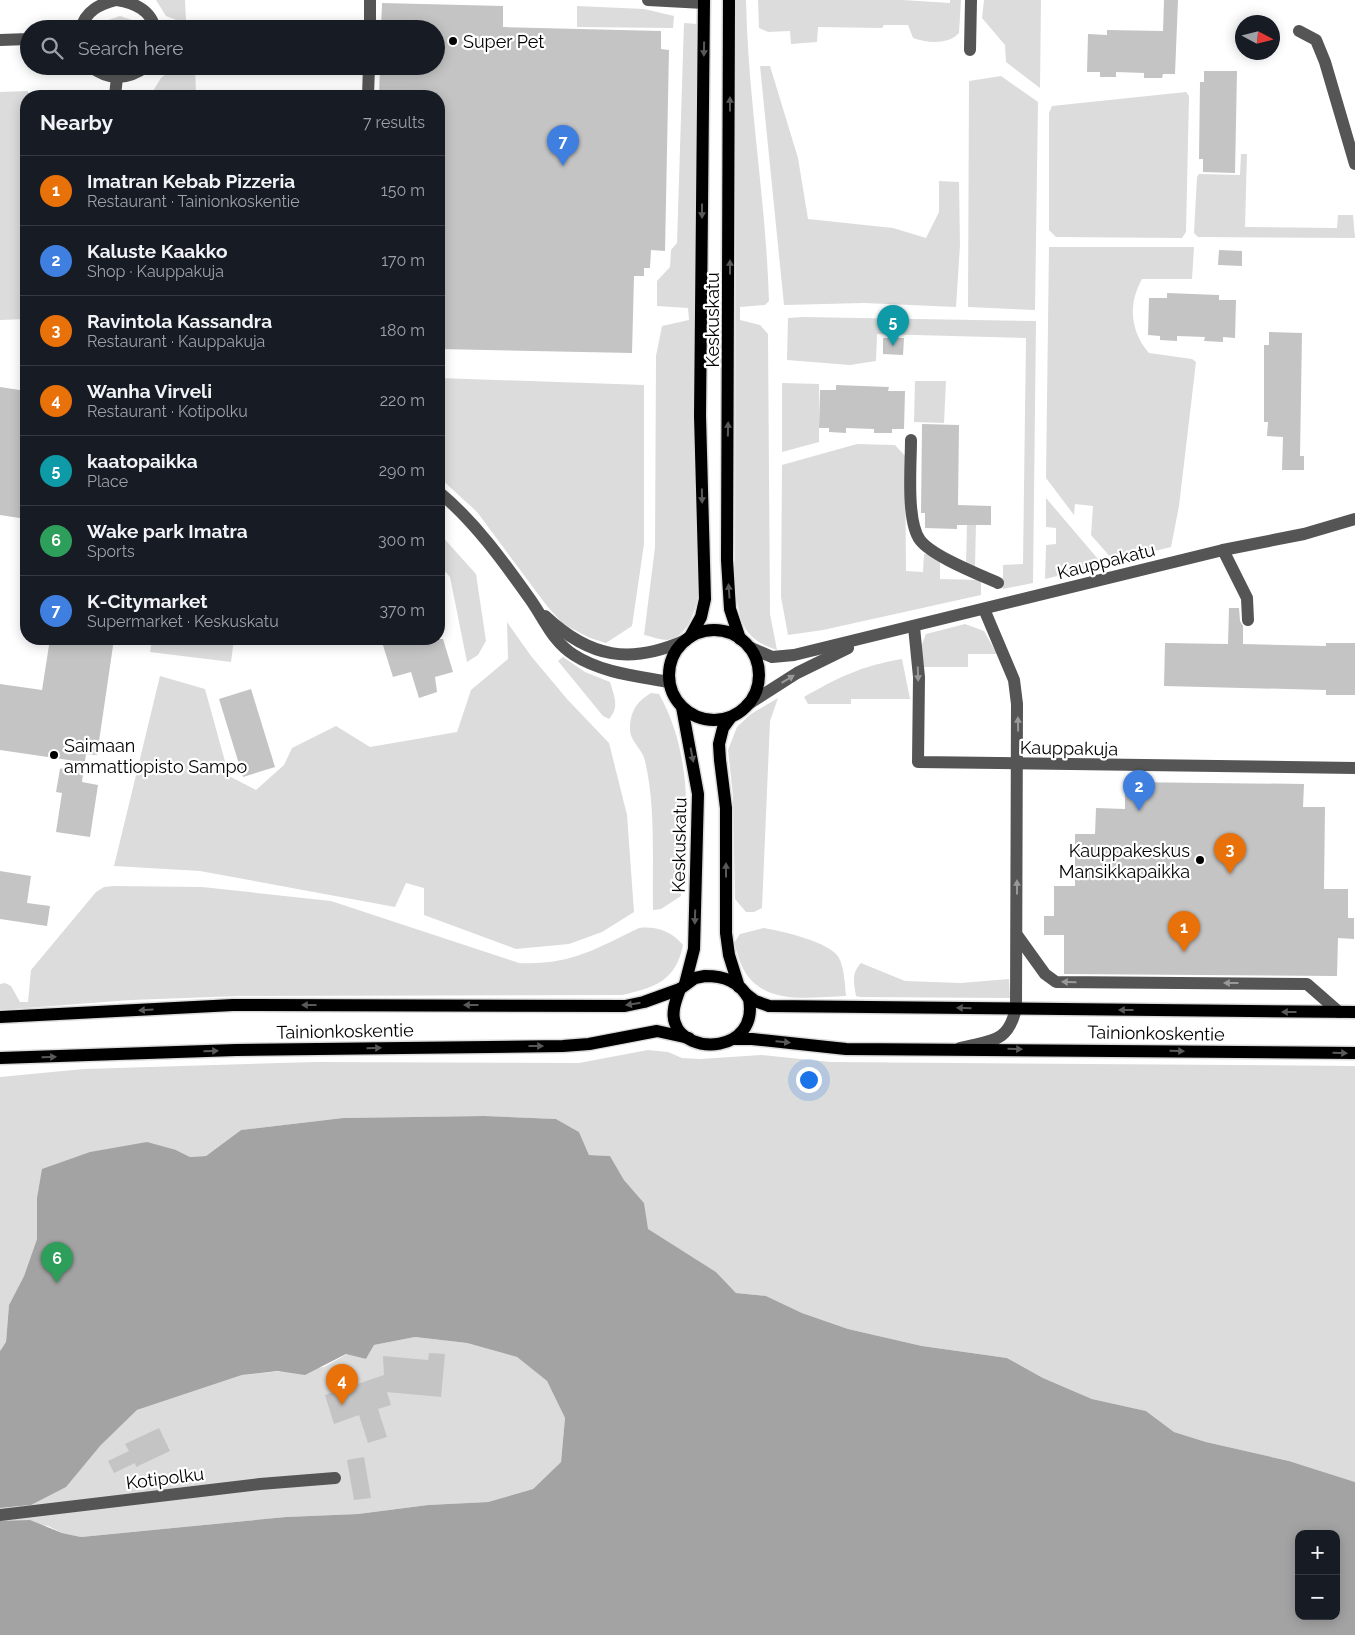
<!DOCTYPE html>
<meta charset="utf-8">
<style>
:root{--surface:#171b24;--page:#242831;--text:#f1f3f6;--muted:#9ea1a6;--line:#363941;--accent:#858687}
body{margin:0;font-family:Raleway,sans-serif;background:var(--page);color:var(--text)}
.controls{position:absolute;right:15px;bottom:15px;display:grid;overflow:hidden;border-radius:10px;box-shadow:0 2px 12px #0003}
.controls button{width:45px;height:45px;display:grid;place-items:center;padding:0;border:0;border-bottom:1px solid var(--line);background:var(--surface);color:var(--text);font:25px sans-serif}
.compass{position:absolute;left:1235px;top:15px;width:45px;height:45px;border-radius:50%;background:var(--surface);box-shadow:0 2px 12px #0003;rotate:97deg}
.you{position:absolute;left:808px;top:1079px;width:18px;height:18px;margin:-12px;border:4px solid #fff;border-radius:50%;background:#1a73e8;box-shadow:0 0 0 8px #1a73e833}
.badge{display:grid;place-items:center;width:32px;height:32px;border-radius:50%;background:var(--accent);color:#fff;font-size:16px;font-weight:700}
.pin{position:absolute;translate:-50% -41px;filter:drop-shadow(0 1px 2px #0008)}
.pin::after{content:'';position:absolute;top:26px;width:18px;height:15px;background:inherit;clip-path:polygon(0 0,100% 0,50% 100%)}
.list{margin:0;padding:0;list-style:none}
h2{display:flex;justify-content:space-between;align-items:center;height:65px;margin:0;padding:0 20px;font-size:21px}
h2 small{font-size:16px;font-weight:400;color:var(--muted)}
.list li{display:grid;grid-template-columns:32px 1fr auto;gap:15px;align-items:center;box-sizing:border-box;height:70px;padding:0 20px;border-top:1px solid var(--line)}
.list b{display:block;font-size:19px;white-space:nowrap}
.list p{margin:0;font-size:16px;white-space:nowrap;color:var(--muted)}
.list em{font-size:16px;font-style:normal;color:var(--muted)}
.icon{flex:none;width:28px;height:28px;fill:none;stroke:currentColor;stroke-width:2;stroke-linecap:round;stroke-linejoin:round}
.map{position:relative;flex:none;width:1355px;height:1635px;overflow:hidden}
.search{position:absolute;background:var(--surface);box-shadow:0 2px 12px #0003;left:20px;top:20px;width:425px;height:55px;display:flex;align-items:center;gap:12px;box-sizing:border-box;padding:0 18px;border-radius:28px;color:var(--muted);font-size:19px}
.panel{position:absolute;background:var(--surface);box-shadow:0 2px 12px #0003;left:20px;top:90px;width:425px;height:555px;border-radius:20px}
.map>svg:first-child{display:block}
.green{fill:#dcdcdc}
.water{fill:#a3a3a3;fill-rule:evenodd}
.building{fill:#c4c4c4}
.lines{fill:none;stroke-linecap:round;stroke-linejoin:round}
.major-casing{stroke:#dbdbdb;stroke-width:15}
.minor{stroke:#555;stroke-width:12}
.major{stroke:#000;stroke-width:12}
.oneway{fill:#595959}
.oneway2{fill:#999}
.poi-dot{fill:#000;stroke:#fff;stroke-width:2}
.labels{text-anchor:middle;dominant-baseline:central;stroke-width:4.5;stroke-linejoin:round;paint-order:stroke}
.poi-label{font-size:18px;fill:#000;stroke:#fff;text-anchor:start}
.street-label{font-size:18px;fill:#000;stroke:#fff}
</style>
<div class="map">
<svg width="1355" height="1635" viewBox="0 0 1355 1635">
<rect width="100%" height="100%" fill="#fff"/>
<g class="green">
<polygon points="156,0 185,0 186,20 179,21 166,16"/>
<path d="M 736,0 L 746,0 C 748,101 766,200 769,301 L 765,305 L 740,307 L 740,320 L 760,325 L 768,334 L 770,614 L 777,650 C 741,638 740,621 735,586 Z"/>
<path d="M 758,0 L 903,0 L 950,3 L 950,0 L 961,0 L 959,33 C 948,45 927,43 913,38 L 908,25 L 884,25 L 882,28 L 818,27 L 817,42 L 791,44 L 790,31 L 768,32 L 759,28 Z"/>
<polygon points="984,0 1041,0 1040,88 1006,62 1005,45 982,18"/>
<polygon points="577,6 644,9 674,16 673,28 577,27"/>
<polygon points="120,16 132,20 128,29 108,29 105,21"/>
<path d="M 684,23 L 697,24 L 694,392 L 698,598 C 694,613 687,638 667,640 C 660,640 650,636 644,635 L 655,547 L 656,356 L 662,326 L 689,320 L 688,308 L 657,306 L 657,281 L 670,267 L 671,250 L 677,243 Z"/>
<polygon points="176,66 195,66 196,96 150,96 161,78"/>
<polygon points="760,66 770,66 798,158 808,219 893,228 926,238 939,212 939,181 959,182 960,245 956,307 864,303 784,305"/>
<polygon points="1001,76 1038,102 1035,310 968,307 969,81"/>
<polygon points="28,91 26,319 0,320 0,92"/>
<polygon points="1186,92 1189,96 1186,232 1182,238 1056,237 1049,230 1049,113 1052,106"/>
<polygon points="1241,154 1247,154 1245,227 1337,228 1338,215 1353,215 1355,238 1198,237 1194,233 1197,177 1199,174 1240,175"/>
<path d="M 1049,247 L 1194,247 L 1192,279 L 1142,279 C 1128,304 1130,331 1149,353 L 1192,359 L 1196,362 L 1179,506 L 1171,547 L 1114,561 L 1091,535 L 1093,506 L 1075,504 L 1074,515 L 1046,478 Z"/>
<polygon points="803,317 1036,321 1033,583 1003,589 1003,565 1023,564 1026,338 877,334 876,361 850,365 787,360 788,318"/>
<polygon points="439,378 644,385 644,544 632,626 606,643 590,638 563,624 547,606 477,512 439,477"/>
<polygon points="915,381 946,381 944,423 914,422"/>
<polygon points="782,383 819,384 819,442 782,452"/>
<polygon points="857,444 895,445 905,456 906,571 923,572 924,554 940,555 940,579 981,580 981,595 823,630 788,635 781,597 782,465"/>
<polygon points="1046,498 1103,565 1045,579 1046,545 1056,544 1056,528 1046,527"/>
<polygon points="967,522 976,522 975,566 966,566"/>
<polygon points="439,533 476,574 486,641 478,655 467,662 450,577 442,568"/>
<polygon points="507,622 531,656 567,699 609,743 627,815 634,912 602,932 569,944 516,949 424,915 424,888 406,883 395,907 200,871 114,866 160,676 205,689 229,776 256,790 284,765 292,748 336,726 370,747 457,732 471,690 508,659"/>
<polygon points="965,624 984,631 997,654 968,654 968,667 924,667 921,647 926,634"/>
<polygon points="152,639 234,639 231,662 150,652"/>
<path d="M 563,657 L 585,672 L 610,682 C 614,696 620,707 609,719 L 603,716 L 558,661 Z"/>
<path d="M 902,659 L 910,699 L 851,699 L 851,704 L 808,704 L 804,697 C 839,677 861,666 902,659 Z"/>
<path d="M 651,693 L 659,694 C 694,757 688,826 681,896 L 661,909 L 653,910 C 652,862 656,807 645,761 C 643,750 630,741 630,730 C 630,712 636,702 651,693 Z"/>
<polygon points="778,698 770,721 762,908 754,912 746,912 735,899 733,796 728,750 737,727 751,714"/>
<path d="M 114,886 L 202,887 L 331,901 L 519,963 C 571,965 593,950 639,928 C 656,926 671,931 683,945 C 676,981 654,988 622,995 L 240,996 L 131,1000 L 0,1010 L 0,984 L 5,983 L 11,986 L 20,1002 L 28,1002 L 31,970 L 96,892 L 104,887 Z"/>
<path d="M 764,928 C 781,931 831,942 839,958 C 844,967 845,985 846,996 C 812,997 766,1006 745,972 C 740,964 737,952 734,943 L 740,934 Z"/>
<path d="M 861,963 L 905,981 L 961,983 L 1009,979 L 1010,998 L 860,997 L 856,996 C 854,982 851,974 861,963 Z"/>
<polygon points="648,1050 668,1052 682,1058 700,1059 761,1055 830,1062 1355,1066 1355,1482 1289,1461 1206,1442 1174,1432 1146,1411 1092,1399 1043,1378 1007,1358 922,1346 848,1329 802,1313 766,1296 736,1293 716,1272 647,1229 644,1203 624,1180 610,1156 589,1155 579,1132 556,1119 484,1116 343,1118 241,1130 206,1156 190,1157 176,1150 37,1198 37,1239 24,1276 9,1305 6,1342 0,1351 0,1077 84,1069 314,1062 579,1063"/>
<polygon points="415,1337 467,1343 517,1357 547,1381 565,1418 561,1462 533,1489 488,1502 428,1505 358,1514 286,1517 81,1537 62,1533 48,1526 0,1521 0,1508 31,1505 100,1446 137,1410 242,1375 324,1367 347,1354 366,1359 374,1345"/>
</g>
<path class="water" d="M 484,1116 L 556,1119 L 579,1132 L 589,1155 L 610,1156 L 624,1180 L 644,1203 L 648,1229 L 716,1272 L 736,1293 L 766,1296 L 802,1313 L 848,1329 L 922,1346 L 1007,1358 L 1043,1378 L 1092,1399 L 1146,1411 L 1174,1432 L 1206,1442 L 1289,1461 L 1355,1482 L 1355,1635 L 0,1635 L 0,1521 L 30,1520 L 62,1533 L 81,1537 L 286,1517 L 358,1514 L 428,1505 L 488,1502 L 533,1489 L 561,1462 L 565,1418 L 547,1381 L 517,1357 L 467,1343 L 415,1337 L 374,1345 L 366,1359 L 346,1354 L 305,1375 L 278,1371 L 242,1375 L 137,1410 L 100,1446 L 66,1487 L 31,1505 L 0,1508 L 0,1351 L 6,1342 L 9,1305 L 24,1276 L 37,1239 L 37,1198 L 42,1169 L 90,1152 L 147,1142 L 176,1150 L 190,1157 L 206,1156 L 241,1130 L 343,1118 ZM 1299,1534 L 1336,1534 L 1336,1616 L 1299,1616 Z"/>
<g class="building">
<polygon points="1164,0 1178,0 1175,74 1163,74 1162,78 1144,78 1144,73 1116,72 1116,77 1100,77 1100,72 1087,72 1088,34 1107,35 1107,30 1163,31"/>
<polygon points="382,3 503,6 503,27 661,31 661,49 669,50 665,251 651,250 650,268 644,268 644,276 634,276 632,353 439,349 439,96 379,96 380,66 436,66 436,29 381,29"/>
<polygon points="1204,71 1237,71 1235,173 1203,172 1203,159 1199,159 1200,82 1204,82"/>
<polygon points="1219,250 1242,251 1242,266 1218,265"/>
<polygon points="1167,293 1219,295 1219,300 1236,300 1235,338 1223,337 1223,342 1204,341 1205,337 1177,336 1177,341 1160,340 1160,336 1148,335 1149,298 1167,298"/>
<polygon points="1269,332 1302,333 1300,456 1304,456 1304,470 1282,470 1283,437 1267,436 1268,422 1264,422 1264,345 1269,345"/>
<polygon points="883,338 904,338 903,355 883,354"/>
<polygon points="836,385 889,387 888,391 905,391 904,429 892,429 892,433 874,433 874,429 846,428 846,433 829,432 829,428 819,428 820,390 836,390"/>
<polygon points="0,387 26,391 26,519 0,515"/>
<polygon points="922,424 959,425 958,505 991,506 991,525 957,525 957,529 925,528 925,513 921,513"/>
<polygon points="1229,608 1239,608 1240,621 1243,626 1243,644 1326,646 1326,643 1355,643 1355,695 1326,695 1326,690 1164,686 1165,643 1228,644"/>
<polygon points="50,639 114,639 97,755 86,754 82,782 98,785 90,837 56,832 62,793 56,792 60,769 82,762 0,750 0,684 42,690"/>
<polygon points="381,639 443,639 453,672 435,677 437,692 419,698 411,672 393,677"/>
<polygon points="251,689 275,767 243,777 219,699"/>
<polygon points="1125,782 1304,784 1303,807 1325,807 1324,889 1348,889 1348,918 1354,918 1354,939 1338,938 1337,976 1064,974 1064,935 1044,935 1044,916 1054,916 1054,886 1075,886 1075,834 1095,834 1096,808 1125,809"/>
<polygon points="0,871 31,876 27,903 50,906 47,926 0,919"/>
<polygon points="429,1353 445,1354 441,1397 387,1392 391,1405 378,1409 387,1437 368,1443 359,1415 334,1424 325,1395 384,1375 383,1356 428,1360"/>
<polygon points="159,1428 170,1451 136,1467 135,1463 114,1473 108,1461 129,1451 125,1444"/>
<polygon points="364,1457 371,1498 354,1500 347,1460"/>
</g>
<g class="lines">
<defs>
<g id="major">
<polyline points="729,0 727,560 730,609 740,639"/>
<circle cx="714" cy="675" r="45"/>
<polyline points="690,637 701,617 705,599 700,416 704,0"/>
<polyline points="682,707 698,794 694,949 685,984"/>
<polyline points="731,717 723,728 719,744 720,760 726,808 726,933 729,955 739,987"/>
<path d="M 705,976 C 724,976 739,981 749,999 C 759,1053 685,1056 675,1023 C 671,1012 676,1000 680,989 L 695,978 Z"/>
<polyline points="746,994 755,1001 769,1006 1355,1012"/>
<polyline points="0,1017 233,1005 625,1006 644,1002 680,989"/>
<polyline points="734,1039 752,1039 846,1049 1355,1053"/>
<polyline points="0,1058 236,1050 563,1046 589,1044 657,1031 689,1038"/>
</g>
</defs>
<use href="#major" class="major-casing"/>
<g class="minor">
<path d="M 117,0 C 135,3 151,10 155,29"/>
<polyline points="648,0 704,3"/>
<path d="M 81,29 C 85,11 100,4 116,0"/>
<polyline points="370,29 370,0"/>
<polyline points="1299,31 1316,40 1325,62 1355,164"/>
<polyline points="0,40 29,39"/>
<polyline points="970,50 971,0"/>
<path d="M 90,66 C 109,81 128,80 147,66"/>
<polyline points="115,96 117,77"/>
<polyline points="368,96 369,66"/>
<path d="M 911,440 C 911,465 906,521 920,540 C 932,556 978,574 998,583"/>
<path d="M 439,492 C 475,522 503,561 530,599 C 545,620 552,641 574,655 C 602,673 637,676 669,682"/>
<polyline points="1223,550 1247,598 1248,620"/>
<path d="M 545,616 C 590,658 630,665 686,640"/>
<polyline points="914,627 919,677 918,762 1355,768"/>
<polyline points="749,647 772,657 794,655 1223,550 1304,534 1355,519"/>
<polyline points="747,705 797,673 848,648"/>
<polyline points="1017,935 1045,974 1056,982 1307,984 1339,1012"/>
<path d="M 960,1048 C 991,1040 1008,1044 1016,1008 L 1017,704 L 1014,680 L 984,609"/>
<polyline points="0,1515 260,1484 335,1478"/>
</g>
<use href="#major" class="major"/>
</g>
<defs><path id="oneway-solid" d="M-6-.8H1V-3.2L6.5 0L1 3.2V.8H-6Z" transform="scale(1.25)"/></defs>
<g class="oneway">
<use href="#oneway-solid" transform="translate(704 49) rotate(91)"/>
<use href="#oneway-solid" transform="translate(730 104) rotate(-90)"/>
<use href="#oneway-solid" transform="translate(702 211) rotate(90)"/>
<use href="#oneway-solid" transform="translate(730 267) rotate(-90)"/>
<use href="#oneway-solid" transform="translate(728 429) rotate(-89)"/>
<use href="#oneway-solid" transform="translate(702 496) rotate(89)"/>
<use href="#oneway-solid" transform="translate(729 591) rotate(-94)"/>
<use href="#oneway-solid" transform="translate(692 755) rotate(79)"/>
<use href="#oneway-solid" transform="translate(726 870) rotate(-90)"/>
<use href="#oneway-solid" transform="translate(695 917) rotate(92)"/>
<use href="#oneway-solid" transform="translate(633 1004) rotate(171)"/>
<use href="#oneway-solid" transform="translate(309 1005) rotate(-180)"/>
<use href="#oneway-solid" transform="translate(471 1005) rotate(-180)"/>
<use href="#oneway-solid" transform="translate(964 1008) rotate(-179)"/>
<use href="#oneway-solid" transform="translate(146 1010) rotate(177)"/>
<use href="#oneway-solid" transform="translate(1126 1010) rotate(-180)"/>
<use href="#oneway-solid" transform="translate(1289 1012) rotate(-180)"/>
<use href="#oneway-solid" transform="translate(783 1042) rotate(5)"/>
<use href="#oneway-solid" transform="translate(536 1046)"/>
<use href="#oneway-solid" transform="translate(374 1048) rotate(-1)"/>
<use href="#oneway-solid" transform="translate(1015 1049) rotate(1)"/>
<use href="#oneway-solid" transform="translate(211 1051) rotate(-2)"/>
<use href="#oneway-solid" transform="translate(1177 1051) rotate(1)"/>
<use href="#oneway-solid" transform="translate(1340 1053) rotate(1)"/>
<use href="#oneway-solid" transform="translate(49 1057) rotate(-2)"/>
</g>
<g class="oneway2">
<use href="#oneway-solid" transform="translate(918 674) rotate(88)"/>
<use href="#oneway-solid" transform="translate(788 679) rotate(-31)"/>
<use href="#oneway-solid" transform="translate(1018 724) rotate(-91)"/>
<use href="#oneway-solid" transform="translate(1017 887) rotate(-90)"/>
<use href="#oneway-solid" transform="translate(1069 982) rotate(-178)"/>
<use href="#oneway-solid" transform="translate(1231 983) rotate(-180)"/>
</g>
<g class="poi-dot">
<circle cx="453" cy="41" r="5"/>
<circle cx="54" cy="755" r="5"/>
<circle cx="1200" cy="860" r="5"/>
</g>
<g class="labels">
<g class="poi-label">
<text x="463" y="41">Super Pet</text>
<text x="64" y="745">Saimaan<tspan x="64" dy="21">ammattiopisto Sampo</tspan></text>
<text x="1190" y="850" text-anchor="end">Kauppakeskus<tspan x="1190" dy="21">Mansikkapaikka</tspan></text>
</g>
<g class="street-label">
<text transform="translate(712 320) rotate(-90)">Keskuskatu</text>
<text transform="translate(1106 561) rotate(-14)">Kauppakatu</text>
<text transform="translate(1069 748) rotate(1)">Kauppakuja</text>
<text transform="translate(679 845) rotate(-89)">Keskuskatu</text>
<text transform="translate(345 1031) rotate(-1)">Tainionkoskentie</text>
<text transform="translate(1156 1033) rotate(1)">Tainionkoskentie</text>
<text transform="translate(165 1478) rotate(-7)">Kotipolku</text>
</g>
</g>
</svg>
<div class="controls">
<button>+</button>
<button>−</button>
</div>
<svg class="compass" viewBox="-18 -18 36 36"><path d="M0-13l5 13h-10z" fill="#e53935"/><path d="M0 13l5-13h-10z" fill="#9ea1a6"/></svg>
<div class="you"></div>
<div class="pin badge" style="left:1184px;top:952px;background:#e8710a">1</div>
<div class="pin badge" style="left:1139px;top:811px;background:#3f7fe0">2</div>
<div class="pin badge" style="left:1230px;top:874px;background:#e8710a">3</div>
<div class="pin badge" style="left:342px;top:1405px;background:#e8710a">4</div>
<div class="pin badge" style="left:893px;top:346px;background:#0f9aa8">5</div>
<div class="pin badge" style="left:57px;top:1283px;background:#2e9e5b">6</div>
<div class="pin badge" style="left:563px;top:166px;background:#3f7fe0">7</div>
<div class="search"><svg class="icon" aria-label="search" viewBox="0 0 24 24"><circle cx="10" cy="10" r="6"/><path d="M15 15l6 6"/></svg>Search here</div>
<section class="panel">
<h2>Nearby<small>7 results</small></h2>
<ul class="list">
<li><span class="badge" style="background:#e8710a">1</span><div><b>Imatran Kebab Pizzeria</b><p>Restaurant · Tainionkoskentie</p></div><em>150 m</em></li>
<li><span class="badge" style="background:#3f7fe0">2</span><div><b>Kaluste Kaakko</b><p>Shop · Kauppakuja</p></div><em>170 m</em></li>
<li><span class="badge" style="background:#e8710a">3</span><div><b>Ravintola Kassandra</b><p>Restaurant · Kauppakuja</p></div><em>180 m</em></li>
<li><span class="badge" style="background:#e8710a">4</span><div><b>Wanha Virveli</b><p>Restaurant · Kotipolku</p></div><em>220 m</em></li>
<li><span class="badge" style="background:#0f9aa8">5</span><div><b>kaatopaikka</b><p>Place</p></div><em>290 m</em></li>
<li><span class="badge" style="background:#2e9e5b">6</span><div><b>Wake park Imatra</b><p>Sports</p></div><em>300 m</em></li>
<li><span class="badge" style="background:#3f7fe0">7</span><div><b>K-Citymarket</b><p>Supermarket · Keskuskatu</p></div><em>370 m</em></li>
</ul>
</section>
</div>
